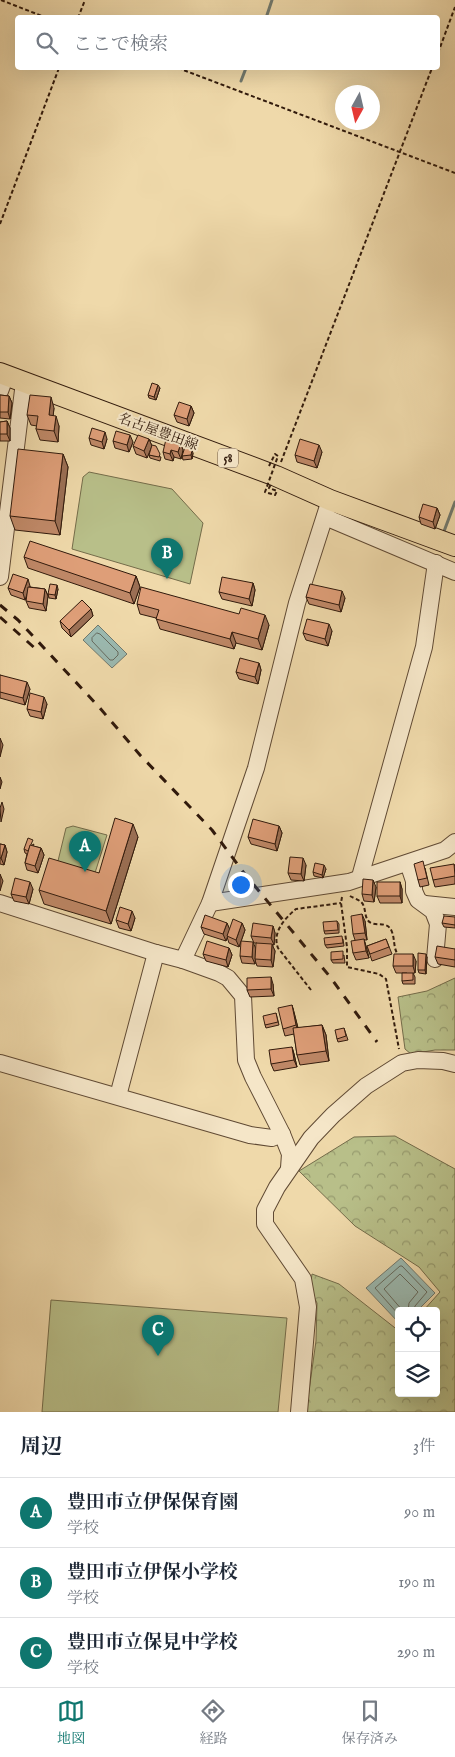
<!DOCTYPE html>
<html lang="ja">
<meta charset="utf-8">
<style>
:root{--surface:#fff;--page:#f2f2f3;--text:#1f2937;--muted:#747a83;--line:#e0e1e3;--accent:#0f766e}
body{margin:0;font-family:"IM FELL English","Noto Serif JP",serif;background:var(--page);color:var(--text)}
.controls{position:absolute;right:15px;bottom:15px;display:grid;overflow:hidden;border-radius:5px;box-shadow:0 5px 20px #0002}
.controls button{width:45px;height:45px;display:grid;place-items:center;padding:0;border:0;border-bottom:1px solid var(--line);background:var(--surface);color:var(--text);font:25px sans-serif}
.compass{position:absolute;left:335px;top:85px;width:45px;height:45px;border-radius:50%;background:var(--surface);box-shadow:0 5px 20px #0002;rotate:188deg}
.you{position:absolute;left:240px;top:884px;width:18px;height:18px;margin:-12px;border:4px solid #fff;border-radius:50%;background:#1a73e8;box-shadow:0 0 0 8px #1a73e833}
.badge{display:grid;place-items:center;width:32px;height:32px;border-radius:50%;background:var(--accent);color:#fff;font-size:16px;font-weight:700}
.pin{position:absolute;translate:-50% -41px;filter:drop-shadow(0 1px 2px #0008)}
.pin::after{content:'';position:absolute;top:26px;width:18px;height:15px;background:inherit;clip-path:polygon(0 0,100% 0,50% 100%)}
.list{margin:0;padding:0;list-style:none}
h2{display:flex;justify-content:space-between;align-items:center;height:65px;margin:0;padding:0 20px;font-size:21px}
h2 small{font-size:16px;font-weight:400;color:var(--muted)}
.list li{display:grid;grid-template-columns:32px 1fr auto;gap:15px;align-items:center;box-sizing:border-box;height:70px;padding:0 20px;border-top:1px solid var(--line)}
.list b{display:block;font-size:19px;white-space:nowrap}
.list p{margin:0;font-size:16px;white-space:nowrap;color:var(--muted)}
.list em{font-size:16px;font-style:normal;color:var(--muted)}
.icon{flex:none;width:28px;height:28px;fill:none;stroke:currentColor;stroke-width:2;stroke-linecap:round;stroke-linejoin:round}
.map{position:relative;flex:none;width:455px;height:1412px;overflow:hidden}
.search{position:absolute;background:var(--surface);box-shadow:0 5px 20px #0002;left:15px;right:15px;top:15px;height:55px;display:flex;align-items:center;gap:12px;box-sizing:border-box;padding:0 18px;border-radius:5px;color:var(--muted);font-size:19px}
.sheet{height:275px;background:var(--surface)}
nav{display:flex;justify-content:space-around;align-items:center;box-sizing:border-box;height:70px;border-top:1px solid var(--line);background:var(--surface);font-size:14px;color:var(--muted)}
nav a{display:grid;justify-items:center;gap:2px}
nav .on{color:var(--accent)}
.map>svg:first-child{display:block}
.forest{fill:url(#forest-crowns);stroke:#746c4a}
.pitch{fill:#b8bf89;stroke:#746c4a}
.water{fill:#9bb9b0;stroke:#71796e}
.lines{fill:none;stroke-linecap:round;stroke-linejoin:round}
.shore{stroke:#666a5e;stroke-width:1}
.stream{stroke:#71796e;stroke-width:3}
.minor-casing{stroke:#604a34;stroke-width:18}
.major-casing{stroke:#311a0c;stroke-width:22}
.path{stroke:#311a0c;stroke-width:2;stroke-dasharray:4 2.5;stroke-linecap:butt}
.minor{stroke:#f5e6c8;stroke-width:16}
.major{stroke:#efd9aa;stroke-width:20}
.rail{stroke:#311a0c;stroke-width:3;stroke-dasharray:9 9;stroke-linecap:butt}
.path-bridge{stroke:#311a0c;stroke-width:2;stroke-dasharray:4 2.5;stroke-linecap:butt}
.wall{fill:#bf8867;stroke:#311a0c}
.shaded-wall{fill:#9b6f54;stroke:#311a0c}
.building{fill:#de9e78;stroke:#311a0c}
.labels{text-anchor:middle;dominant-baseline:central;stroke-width:4;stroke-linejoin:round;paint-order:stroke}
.shield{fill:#f5e6c8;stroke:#6c5744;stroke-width:1}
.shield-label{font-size:12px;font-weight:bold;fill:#311a0c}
.street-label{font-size:14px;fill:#311a0c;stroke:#f5e6c8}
</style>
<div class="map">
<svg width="455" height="1412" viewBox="0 0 455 1412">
<defs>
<pattern id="forest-crowns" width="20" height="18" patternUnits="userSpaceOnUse" patternTransform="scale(1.25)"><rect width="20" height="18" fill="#b8bf89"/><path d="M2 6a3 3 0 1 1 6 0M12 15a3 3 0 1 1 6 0" fill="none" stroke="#969a6e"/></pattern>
</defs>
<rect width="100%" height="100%" fill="#efd9aa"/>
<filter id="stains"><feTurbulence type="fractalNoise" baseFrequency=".004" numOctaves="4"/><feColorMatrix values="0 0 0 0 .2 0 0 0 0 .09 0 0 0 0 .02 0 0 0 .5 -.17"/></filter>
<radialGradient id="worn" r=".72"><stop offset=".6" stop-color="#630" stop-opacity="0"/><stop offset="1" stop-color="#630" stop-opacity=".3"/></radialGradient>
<g class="forest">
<polygon points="455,978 455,1050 435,1050 411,1054 405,1049 398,997 427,991"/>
<polygon points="395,1136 455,1169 455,1412 306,1412 316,1341 317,1303 310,1289 312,1274 339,1284 399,1331 399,1393 436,1393 436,1311 423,1311 440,1292 419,1267 355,1226 299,1171 354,1137"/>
</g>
<g class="pitch">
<polygon points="89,472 172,489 203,523 190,584 72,549 83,477"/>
<polygon points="73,826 107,835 94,876 57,865 66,828"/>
<polygon points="51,1300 287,1318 278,1412 42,1412"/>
</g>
<g class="water">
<polygon points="98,625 127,654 112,668 83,640"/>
<polygon points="401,1258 435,1293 417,1311 399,1311 399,1323 366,1288"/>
</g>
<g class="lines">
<g class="shore">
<polygon points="97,633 100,634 118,652 118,655 113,660 110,660 92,641 92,638"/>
<polyline points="403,1311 384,1289 400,1274 418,1292 409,1303 408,1311"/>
<polyline points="399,1315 375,1288 400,1266 402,1266 427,1292 415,1306 414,1311"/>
</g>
<g class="stream">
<polyline points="266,18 272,0"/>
<polyline points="241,81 246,68"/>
<polyline points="443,534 455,502"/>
</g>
<defs>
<g id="minor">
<polyline points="0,391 6,375"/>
<polyline points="325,517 455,572"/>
<polyline points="0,577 24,382"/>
<polyline points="408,863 414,881 414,891 418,900 433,911 438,924 435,959"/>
<polyline points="360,877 424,647 436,563"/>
<polyline points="0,903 156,953 183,960 219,973 228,978 243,996 246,1060 253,1077 282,1134 290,1154 289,1168"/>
<polyline points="210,903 349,882 445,850 455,842"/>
<polyline points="425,904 455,907"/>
<polyline points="183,960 210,903 256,768 297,603 330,500"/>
<polyline points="0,1063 250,1135 272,1138 282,1134"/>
<polyline points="118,1096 156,953"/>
<polyline points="299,1412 308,1307 303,1279 265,1224 265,1210 277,1187 311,1138 333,1115 366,1086 402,1063 418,1060 443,1061 455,1064"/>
</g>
<polyline id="major" points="0,373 276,476 330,500 455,546"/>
</defs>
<use href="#minor" class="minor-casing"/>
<use href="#major" class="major-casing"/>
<g class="path">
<polyline points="1,0 47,18"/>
<polyline points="78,18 85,0"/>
<polyline points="438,53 455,7"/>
<polyline points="178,68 455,173"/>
<polyline points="0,224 59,68"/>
<polyline points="281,462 432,68"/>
<path d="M 350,896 C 353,898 358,899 361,902 C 367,907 363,919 371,923 C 379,926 388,921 392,932 C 395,940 393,947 398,955"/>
<polyline points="342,897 341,903 347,947 347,967 379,974 386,979 399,1049"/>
<path d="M 311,990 L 278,948 C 272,933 284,919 296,909 L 341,903"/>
</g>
<use href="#minor" class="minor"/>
<use href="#major" class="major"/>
<g class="rail">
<polyline points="0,605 18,620 99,707 140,755 212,830 244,873 331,978 377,1042"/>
<polyline points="0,617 38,651"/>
</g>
<polyline class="path-bridge" points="269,466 275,454 278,456 265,492 275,495 277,491 269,488 271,484"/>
</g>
<g class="wall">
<polygon points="160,388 156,400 149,398 148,395"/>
<polygon points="0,395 9,396 12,403 10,419 0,418"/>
<polygon points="191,406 194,413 189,426 177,422 174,415"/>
<polygon points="54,408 53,416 59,426 58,442 40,440 36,429 37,426 31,425 27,415"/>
<polygon points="7,421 10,428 10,441 0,441 0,422"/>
<polygon points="89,438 107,439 104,449 91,445"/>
<polygon points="149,439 152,446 147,458 136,454 133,446"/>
<polygon points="113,441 133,442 129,452 115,448"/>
<polygon points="181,443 183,450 181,459 174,457 173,461 165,459 163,452"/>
<polygon points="322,452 317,468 297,462 295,455"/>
<polygon points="193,453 192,459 183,460 182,456"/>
<polygon points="63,454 68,467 60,535 15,530 10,516"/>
<polygon points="149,455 161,457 160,461 150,458"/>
<polygon points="437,508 440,515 435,529 421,524 419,517"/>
<polygon points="24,557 136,576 140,587 134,604 28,568"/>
<polygon points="253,583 255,590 252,606 222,599 219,592"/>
<polygon points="30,586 30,587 45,589 48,596 46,611 29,608 26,601 27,595 25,600 11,595 8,588"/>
<polygon points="58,589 56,599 49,598 48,594"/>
<polygon points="306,597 345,598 341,612 309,604"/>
<polygon points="137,604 269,625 262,650 236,643 234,649 160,629 156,618 140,614"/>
<polygon points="91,609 93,616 71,637 62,628 60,621"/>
<polygon points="332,631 328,646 306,640 303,633"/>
<polygon points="259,663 261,670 258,684 239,679 236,672"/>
<polygon points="0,675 30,689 25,705 0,698"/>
<polygon points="47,704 43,719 30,716 27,709"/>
<polygon points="279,826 282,833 277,851 251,844 248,837"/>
<polygon points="138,837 111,924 44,904 39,890 99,873"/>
<polygon points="0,844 5,845 7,852 4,865 0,864"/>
<polygon points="34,844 33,846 41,848 44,855 38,873 27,870 25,863 27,854 25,853 24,849"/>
<polygon points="454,864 455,867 455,884 435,887 433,880"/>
<polygon points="306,865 304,881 291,880 288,873"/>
<polygon points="425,868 429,885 420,887 418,880"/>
<polygon points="326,869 323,878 314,876 313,872"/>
<polygon points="400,882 402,889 402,903 380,903 377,896"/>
<polygon points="376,887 374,902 364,901 362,894"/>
<polygon points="33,889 29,904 14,901 11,894"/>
<polygon points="455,917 455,928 444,927 442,923"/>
<polygon points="135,918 131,931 119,928 116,920"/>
<polygon points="337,921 339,924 339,933 325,934 324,931"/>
<polygon points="365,921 367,940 364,940 366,946 369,958 356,960 353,953 355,940 353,934"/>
<polygon points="227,923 229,929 242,923 245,930 239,947 229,943 227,937 226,941 204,934 201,927"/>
<polygon points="273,926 275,933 274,945 272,945 275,951 273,967 257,966 255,960 255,964 242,963 240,956 256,948 257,943 254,943 251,936"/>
<polygon points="343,939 344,946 327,948 325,945"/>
<polygon points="386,939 392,954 372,961 367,946"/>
<polygon points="229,948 232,955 228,967 206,961 203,954"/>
<polygon points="455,949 455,967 438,964 435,957"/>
<polygon points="344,955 345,963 333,963 331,960"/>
<polygon points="427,957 426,974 419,973 418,970"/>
<polygon points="416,961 415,973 413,973 415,977 415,984 403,984 402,981 407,973 396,973 393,966"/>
<polygon points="273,984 274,996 250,997 247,990"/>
<polygon points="292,1005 298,1028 322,1025 326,1035 329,1061 300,1065 297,1055 294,1034 285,1036 283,1029"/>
<polygon points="276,1013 279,1025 266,1028 265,1025"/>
<polygon points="344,1028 348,1040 338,1042 337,1039"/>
<polygon points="292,1047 294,1054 297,1067 274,1071 271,1064"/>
</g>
<g class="shaded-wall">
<polygon points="158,385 160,388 156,400 154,397"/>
<polygon points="9,396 12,403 10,419 8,412"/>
<polygon points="51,397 54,408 52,426 49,415"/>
<polygon points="191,406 194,413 189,426 187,419"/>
<polygon points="56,416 59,426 58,442 54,431"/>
<polygon points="7,421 10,428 10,441 7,434"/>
<polygon points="105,432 107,439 104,449 102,442"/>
<polygon points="130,435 133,442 129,452 127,445"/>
<polygon points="149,439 152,446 147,458 144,451"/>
<polygon points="181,443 183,450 181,459 178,452"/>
<polygon points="319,445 322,452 317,468 314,461"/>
<polygon points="171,450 174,457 173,461 170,454"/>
<polygon points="192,450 193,453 192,459 191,455"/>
<polygon points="63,454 68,467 60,535 55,521"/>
<polygon points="437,508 440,515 435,529 433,522"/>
<polygon points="136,576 140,587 134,604 130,593"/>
<polygon points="28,579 30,586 25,600 23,593"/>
<polygon points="253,583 255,590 252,606 249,599"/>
<polygon points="57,585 58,589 56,599 55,595"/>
<polygon points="45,589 48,596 46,611 43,604"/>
<polygon points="342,591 345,598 341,612 339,605"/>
<polygon points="91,609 93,616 71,637 69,630"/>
<polygon points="265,615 269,625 262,650 258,639"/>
<polygon points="329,624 332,631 328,646 325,639"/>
<polygon points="232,632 236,643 234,649 230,639"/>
<polygon points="259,663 261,670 258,684 255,677"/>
<polygon points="27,682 30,689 25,705 23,698"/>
<polygon points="44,697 47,704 43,719 41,712"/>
<polygon points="0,738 3,745 0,757"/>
<polygon points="0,777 2,782 0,789"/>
<polygon points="2,802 4,809 1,822 0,808"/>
<polygon points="133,824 138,837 111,924 106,911"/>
<polygon points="279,826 282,833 277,851 275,844"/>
<polygon points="5,845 7,852 4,865 1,858"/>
<polygon points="41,848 44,855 38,873 35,866"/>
<polygon points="303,858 306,865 304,881 301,874"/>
<polygon points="324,865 326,869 323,878 322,875"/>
<polygon points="0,874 3,881 0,891"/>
<polygon points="373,880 376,887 374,902 372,895"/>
<polygon points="30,882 33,889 29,904 26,897"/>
<polygon points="400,882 402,889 402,903 400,896"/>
<polygon points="132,911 135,918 131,931 128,924"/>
<polygon points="362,914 365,921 367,940 365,933"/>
<polygon points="227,923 230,930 226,941 223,934"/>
<polygon points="242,923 245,930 239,947 236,940"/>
<polygon points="273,926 275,933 274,945 271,938"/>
<polygon points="364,939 366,946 369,958 366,951"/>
<polygon points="253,942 256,949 255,964 252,957"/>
<polygon points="272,944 275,951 273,967 271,960"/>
<polygon points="229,948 232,955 228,967 226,960"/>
<polygon points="413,954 416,961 415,973 413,966"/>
<polygon points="426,954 427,957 426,974 425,970"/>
<polygon points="271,977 273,984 274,996 271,989"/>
<polygon points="292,1005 294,1012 299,1032 296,1025"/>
<polygon points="322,1025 326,1035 329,1061 326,1051"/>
<polygon points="292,1047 294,1054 297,1067 294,1060"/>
</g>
<g class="building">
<polygon points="152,383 158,385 154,397 148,395"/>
<polygon points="0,395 9,396 8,412 0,412"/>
<polygon points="30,395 51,397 49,415 56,416 54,431 36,429 38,416 27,415"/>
<polygon points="179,402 191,406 187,419 174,415"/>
<polygon points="7,421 7,434 0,434 0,422"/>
<polygon points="92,428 105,432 102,442 89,438"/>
<polygon points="116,431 130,435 127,445 113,441"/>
<polygon points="138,435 149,439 144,451 133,446"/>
<polygon points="166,439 181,443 178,452 171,450 170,454 163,452"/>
<polygon points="300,439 319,445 314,461 295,455"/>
<polygon points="152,445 156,446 160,454 159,457 149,455"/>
<polygon points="185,447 192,450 191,455 182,456"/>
<polygon points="18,449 63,454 55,521 10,516"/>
<polygon points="423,504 437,508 433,522 419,517"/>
<polygon points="30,541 136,576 130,593 24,557"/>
<polygon points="13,574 28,579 23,593 8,588"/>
<polygon points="222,577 253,583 249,599 219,592"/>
<polygon points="50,584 57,585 55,595 48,594"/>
<polygon points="310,584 342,591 339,605 306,597"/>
<polygon points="28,587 45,589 43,604 26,601"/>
<polygon points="141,587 239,614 241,608 265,615 258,639 232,632 230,639 156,619 159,610 137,604"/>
<polygon points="82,600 91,609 69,630 60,621"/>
<polygon points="307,619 329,624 325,639 303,633"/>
<polygon points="240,658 259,663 255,677 236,672"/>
<polygon points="0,675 27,682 23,698 0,692"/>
<polygon points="30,693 44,697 41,712 27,709"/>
<polygon points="115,818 133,824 106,911 39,890 49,858 99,873"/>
<polygon points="253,819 279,826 275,844 248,837"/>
<polygon points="28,838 33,840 28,851 24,849"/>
<polygon points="0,844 5,845 1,858 0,858"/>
<polygon points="30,845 41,848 35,866 25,863"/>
<polygon points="290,857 303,858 301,874 288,873"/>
<polygon points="423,861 427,878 418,880 414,864"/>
<polygon points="315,863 324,865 322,875 313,872"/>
<polygon points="454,864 455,876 433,880 430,868"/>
<polygon points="15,878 30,882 26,897 11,894"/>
<polygon points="363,879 373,880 372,895 362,894"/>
<rect x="377" y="882" width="23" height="14"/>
<polygon points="120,907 132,911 128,924 116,920"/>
<polygon points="362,914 365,933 353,934 351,916"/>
<polygon points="205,915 227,923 223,934 201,927"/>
<polygon points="444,916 455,917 455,925 442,923"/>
<polygon points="233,919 242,923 236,940 227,936"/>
<polygon points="337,921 338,930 324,931 323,922"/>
<polygon points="253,923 273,926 271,938 251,936"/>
<polygon points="342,936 343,943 325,945 324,938"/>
<polygon points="364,939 366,951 353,953 351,941"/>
<polygon points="386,939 389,947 370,954 367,946"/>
<polygon points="207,941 229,948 226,960 203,954"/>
<polygon points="241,941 253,942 252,957 240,956"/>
<polygon points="256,943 272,944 271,960 255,959"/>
<polygon points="437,946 455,949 455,960 435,957"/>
<polygon points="343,951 343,959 331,960 331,952"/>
<polygon points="418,953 426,954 425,970 418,970"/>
<polygon points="394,954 413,954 413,966 393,966"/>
<polygon points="402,973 413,973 413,980 402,981"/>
<polygon points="271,977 271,989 247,990 247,978"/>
<polygon points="292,1005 296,1025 283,1029 278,1008"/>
<polygon points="276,1013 278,1022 265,1025 263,1016"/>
<polygon points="322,1025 326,1051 297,1055 293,1028"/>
<polygon points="344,1028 346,1036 337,1039 335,1030"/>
<polygon points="292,1047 294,1060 271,1064 269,1050"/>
</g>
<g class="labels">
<rect class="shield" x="218" y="448.5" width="20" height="19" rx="4"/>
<g class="shield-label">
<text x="228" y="458">58</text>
</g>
<g class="street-label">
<text transform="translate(158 432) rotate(20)">名古屋豊田線</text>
</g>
</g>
<rect width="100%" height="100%" filter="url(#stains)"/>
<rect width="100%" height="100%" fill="url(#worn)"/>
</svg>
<div class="controls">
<button><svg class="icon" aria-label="locate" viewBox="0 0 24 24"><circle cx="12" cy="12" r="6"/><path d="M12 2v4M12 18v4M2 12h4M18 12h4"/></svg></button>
<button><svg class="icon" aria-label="layers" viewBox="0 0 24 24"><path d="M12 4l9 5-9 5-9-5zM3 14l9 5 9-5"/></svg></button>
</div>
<svg class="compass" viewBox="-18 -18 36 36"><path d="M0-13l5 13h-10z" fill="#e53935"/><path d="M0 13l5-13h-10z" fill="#747a83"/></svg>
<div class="you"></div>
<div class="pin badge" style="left:85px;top:872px">A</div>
<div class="pin badge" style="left:167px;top:579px">B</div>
<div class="pin badge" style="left:158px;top:1356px">C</div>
<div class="search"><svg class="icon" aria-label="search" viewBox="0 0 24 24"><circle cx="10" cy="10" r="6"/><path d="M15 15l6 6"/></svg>ここで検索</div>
</div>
<section class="sheet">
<h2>周辺<small>3件</small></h2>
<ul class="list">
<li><span class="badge">A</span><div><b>豊田市立伊保保育園</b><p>学校</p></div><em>90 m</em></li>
<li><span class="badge">B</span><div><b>豊田市立伊保小学校</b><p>学校</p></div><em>190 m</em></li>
<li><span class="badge">C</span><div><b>豊田市立保見中学校</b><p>学校</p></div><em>290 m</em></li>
</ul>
</section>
<nav>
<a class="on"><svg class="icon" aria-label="map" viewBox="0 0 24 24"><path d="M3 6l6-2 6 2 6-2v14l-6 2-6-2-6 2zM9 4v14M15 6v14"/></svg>地図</a>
<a><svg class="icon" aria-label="directions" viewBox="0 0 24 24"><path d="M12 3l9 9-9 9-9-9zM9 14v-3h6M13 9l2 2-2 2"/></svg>経路</a>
<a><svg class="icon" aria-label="saved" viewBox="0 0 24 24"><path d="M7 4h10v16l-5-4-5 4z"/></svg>保存済み</a>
</nav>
